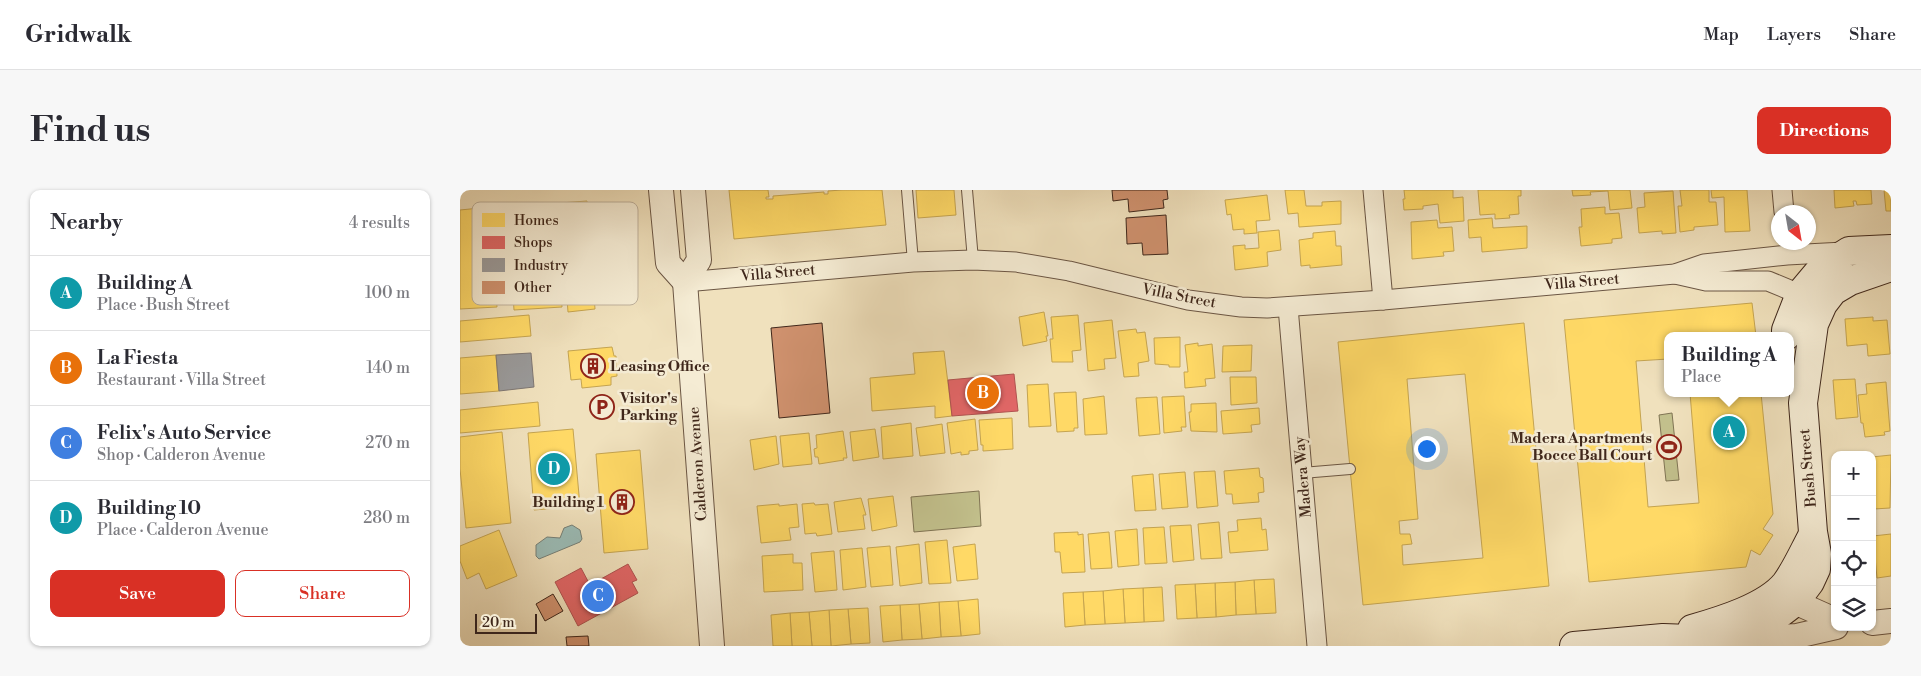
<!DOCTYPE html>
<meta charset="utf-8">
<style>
:root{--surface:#fff;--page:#f7f7f7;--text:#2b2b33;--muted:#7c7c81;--line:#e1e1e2;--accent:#d93025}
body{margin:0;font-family:"Libre Bodoni",serif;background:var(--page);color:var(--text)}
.controls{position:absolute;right:15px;bottom:15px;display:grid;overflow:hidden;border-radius:10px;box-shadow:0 1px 4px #0004}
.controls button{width:45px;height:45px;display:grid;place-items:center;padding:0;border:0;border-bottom:1px solid var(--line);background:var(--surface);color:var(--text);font:25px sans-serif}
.compass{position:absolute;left:1311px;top:15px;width:45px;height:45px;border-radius:50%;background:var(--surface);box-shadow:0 1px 4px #0004;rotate:149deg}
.scale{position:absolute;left:15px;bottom:12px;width:62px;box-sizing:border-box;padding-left:5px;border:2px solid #3f271b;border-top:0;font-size:14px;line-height:18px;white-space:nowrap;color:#3f271b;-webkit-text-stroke:4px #f5ecd4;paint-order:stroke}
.you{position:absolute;left:966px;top:258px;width:18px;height:18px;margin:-12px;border:4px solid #fff;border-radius:50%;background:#1a73e8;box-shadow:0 0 0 8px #1a73e833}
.badge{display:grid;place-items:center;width:32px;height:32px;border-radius:50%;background:var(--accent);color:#fff;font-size:16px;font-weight:700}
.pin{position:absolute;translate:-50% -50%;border:2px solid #fff;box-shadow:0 1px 5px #0006}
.popup{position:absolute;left:1204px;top:142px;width:130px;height:65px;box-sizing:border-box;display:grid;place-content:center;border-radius:10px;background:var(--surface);filter:drop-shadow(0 1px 4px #0005);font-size:16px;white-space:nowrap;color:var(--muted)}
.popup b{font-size:19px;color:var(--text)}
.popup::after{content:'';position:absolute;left:50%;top:100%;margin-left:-10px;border:10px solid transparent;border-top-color:var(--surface)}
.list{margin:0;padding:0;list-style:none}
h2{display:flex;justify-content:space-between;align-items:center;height:65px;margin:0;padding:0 20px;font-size:21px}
h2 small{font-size:16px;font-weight:400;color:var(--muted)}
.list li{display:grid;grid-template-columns:32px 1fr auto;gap:15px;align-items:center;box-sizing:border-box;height:75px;padding:0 20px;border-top:1px solid var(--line)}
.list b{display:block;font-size:19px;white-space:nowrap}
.list p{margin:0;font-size:16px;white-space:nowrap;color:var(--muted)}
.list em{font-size:16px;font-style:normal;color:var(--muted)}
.actions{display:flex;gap:10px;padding:15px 20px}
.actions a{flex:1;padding:11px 0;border:1px solid var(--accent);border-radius:10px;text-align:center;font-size:18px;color:var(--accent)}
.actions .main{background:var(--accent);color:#fff}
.icon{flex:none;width:28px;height:28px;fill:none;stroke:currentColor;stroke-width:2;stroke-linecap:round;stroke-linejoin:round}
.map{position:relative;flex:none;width:1431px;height:456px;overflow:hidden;border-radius:10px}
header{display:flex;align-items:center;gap:30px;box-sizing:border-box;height:70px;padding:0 25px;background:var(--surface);border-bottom:1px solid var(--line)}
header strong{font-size:24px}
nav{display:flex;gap:28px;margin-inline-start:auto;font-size:18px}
.intro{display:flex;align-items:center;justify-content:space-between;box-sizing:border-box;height:120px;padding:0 30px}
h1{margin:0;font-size:35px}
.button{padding:12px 22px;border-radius:10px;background:var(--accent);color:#fff;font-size:18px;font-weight:700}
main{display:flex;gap:30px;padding:0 30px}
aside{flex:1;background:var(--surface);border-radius:10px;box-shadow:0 1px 4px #0004}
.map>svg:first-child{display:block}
.green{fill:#c2c08c;stroke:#807454}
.water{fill:#9bbcb6;stroke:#768078}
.homes{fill:#ffd966;stroke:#c5a450;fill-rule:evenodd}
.shops{fill:#e06666;stroke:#b05350}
.industry{fill:#999;stroke:#7e7773}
.building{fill:#cf916e;stroke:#3f271b}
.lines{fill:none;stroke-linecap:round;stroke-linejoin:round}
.service-casing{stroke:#6b5644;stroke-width:12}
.minor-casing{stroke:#6b5644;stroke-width:21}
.tertiary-casing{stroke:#6b5644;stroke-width:26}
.secondary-casing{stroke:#3f271b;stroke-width:30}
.service{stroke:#f5ecd4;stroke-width:10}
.minor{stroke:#f5ecd4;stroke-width:19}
.tertiary{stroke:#f5ecd4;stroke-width:24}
.secondary{stroke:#f5ecd4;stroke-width:28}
.labels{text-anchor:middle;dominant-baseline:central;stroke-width:5;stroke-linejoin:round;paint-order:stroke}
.street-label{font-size:15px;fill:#3f271b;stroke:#f5ecd4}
.poi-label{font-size:15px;font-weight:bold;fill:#3f271b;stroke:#f5ecd4;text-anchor:start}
.key{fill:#f5ecd4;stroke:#beb19c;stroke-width:1}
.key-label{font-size:14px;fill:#3f271b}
</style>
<header>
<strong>Gridwalk</strong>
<nav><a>Map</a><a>Layers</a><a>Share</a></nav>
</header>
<div class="intro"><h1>Find us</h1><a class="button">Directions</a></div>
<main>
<aside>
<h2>Nearby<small>4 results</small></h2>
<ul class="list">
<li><span class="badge" style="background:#0f9aa8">A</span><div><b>Building A</b><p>Place · Bush Street</p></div><em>100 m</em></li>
<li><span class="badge" style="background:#e8710a">B</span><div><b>La Fiesta</b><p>Restaurant · Villa Street</p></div><em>140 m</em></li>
<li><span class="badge" style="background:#3f7fe0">C</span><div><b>Felix's Auto Service</b><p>Shop · Calderon Avenue</p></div><em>270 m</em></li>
<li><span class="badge" style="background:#0f9aa8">D</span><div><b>Building 10</b><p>Place · Calderon Avenue</p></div><em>280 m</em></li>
</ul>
<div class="actions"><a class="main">Save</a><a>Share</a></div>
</aside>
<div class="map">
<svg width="1431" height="456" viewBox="0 0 1431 456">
<rect width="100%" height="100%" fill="#f0e1bd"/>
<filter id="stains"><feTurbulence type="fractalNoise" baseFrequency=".004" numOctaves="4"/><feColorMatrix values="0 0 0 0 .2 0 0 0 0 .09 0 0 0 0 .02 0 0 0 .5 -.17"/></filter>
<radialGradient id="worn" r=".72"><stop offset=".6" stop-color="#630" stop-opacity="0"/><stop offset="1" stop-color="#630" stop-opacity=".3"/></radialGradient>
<g class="green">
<polygon points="1212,223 1219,290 1206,291 1199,225"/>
<polygon points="519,301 521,336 454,342 451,307"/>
</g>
<polygon class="water" points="112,335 120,340 122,349 120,352 79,369 76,366 76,355 87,347 100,348 104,338"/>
<g class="homes">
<polygon points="269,0 308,0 309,7 306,7 306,9 313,9 313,6 364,2 364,4 368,4 368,1 382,0 422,0 426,35 274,49"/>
<polygon points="456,0 494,0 496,25 458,28"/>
<polygon points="825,0 844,0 846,16 862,16 862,12 881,11 881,34 839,37 838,23 828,24"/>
<polygon points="944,0 993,0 993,8 1003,7 1004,31 980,33 978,14 963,16 963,19 944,20 943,9 945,9"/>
<polygon points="1018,0 1061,0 1061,6 1058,6 1059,24 1049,25 1050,28 1035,29 1035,24 1020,25"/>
<polygon points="1112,0 1170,0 1172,18 1150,20 1148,1 1130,2 1131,5 1113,6"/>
<polygon points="1220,0 1249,0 1249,12 1256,12 1258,35 1234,37 1234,40 1220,42 1218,16 1222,16"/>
<polygon points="1251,0 1287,0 1290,41 1265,42 1264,7 1252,8"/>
<polygon points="1374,0 1411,0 1412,14 1397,15 1396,11 1393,11 1394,16 1375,18"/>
<polygon points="1424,0 1431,0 1431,21 1426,21"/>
<polygon points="1213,1 1216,43 1202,44 1202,41 1179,43 1177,18 1185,17 1184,3"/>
<polygon points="807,5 810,30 796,31 797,43 784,44 784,39 773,40 771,24 767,25 765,10"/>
<polygon points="127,11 135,119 108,122 100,13"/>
<polygon points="95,13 102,117 54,120 47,16"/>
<polygon points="30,17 37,117 0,119 0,20"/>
<polygon points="1145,17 1145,24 1159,23 1162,48 1152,49 1152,53 1121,56 1119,37 1122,37 1121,19"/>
<polygon points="1032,28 1033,38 1067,36 1067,58 1022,62 1021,47 1009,48 1008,30"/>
<polygon points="977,30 978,38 992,37 994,61 983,62 984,66 952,69 951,32"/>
<polygon points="819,40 821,60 807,62 808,76 775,80 773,56 785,55 785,59 799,58 798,42"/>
<polygon points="875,41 876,56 881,56 882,75 850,78 850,75 841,76 839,50 853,48 853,43"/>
<polygon points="1292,113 1296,146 1208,146 1208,169 1176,171 1188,317 1239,313 1230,203 1301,203 1313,324 1303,339 1313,345 1300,365 1291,360 1286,377 1129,392 1104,130"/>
<polygon points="584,122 588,146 586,146 587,151 563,156 559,127"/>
<polygon points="69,125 71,146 0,152 0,131"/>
<polygon points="618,125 621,160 612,161 613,172 592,172 590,149 593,149 591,127"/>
<polygon points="1413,127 1413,131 1427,130 1430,164 1408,166 1407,154 1387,156 1385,129"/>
<polygon points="652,130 656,168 644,169 645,179 628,181 624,133"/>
<path d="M 1064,133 L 1089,396 L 903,415 L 878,152 ZM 1005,184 L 1023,368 L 943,375 L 942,355 L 952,354 L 950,344 L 940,344 L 939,331 L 958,329 L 947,189 Z"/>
<polygon points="676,139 677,143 685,142 689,171 678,173 679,186 664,187 658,141"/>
<polygon points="720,147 720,177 709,177 709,175 695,174 694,148"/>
<polygon points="738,153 738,156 752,154 755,188 745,189 746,196 725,198 724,182 728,182 725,155"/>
<polygon points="792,155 791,181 762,182 763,156"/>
<polygon points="152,157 154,166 156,166 157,186 151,187 151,195 122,198 121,189 111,190 108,161"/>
<polygon points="484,161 492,226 475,228 475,216 412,221 410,188 455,184 453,163"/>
<polygon points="36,165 39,201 0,204 0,168"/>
<polygon points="770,187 796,187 797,213 771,215"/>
<polygon points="1395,189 1398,227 1376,229 1373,190"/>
<polygon points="1426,192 1430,241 1424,242 1425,245 1405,247 1403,233 1401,233 1398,205 1407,204 1406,194"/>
<polygon points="588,194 591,236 569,237 567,195"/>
<polygon points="616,202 618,238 614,238 614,241 597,242 594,203"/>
<polygon points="644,206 647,244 625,245 623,209"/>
<polygon points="724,206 726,237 721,237 722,241 704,243 702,207"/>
<polygon points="697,207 700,244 679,246 676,208"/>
<polygon points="78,212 80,236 0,243 0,220"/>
<polygon points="756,213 757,242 731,241 729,222 731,222 731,214"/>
<polygon points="799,218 800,234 791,235 792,242 763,244 761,221"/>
<polygon points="552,228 553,259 523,261 523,255 521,255 519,230"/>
<polygon points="515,229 518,260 509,261 509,264 501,265 501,262 491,264 487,233"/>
<polygon points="451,233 453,266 423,269 421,237"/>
<polygon points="482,234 485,263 460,266 456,238"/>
<polygon points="113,239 120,316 74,320 68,243"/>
<polygon points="415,239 419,267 393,271 390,242"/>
<polygon points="383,241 387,268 383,268 384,270 359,274 358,267 355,267 354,259 357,258 356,245"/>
<polygon points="42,242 51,333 6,338 0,279 0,247"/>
<polygon points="349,243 352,274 323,277 320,246"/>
<polygon points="316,246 319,274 294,280 290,250"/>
<polygon points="180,260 188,359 144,363 136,264"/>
<polygon points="1431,265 1430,318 1414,319 1412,309 1412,267"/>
<polygon points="799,278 800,287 803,288 804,302 798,303 799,312 773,314 772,304 766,304 764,281"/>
<polygon points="755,281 758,316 737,318 734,282"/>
<polygon points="725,282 728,317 702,319 699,284"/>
<polygon points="693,284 696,320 675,321 672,286"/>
<polygon points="433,306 437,336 412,341 408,309"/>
<polygon points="401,308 406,325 403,325 405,339 378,342 374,312"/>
<polygon points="354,313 355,315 368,314 372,344 357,346 356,343 345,344 342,314"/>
<polygon points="319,314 319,316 337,314 339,337 329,338 331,350 301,353 297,316"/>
<polygon points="801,328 802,340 806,339 808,360 770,363 768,342 778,341 777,330"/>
<polygon points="759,332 762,368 741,369 738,334"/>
<polygon points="731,335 734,370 713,372 710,336"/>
<polygon points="704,337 707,373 685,374 683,338"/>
<polygon points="677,339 679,375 658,377 655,341"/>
<polygon points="39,340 57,386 26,399 19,383 7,389 0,371 0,356"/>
<polygon points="618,342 618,345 623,344 625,382 602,383 600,362 595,362 594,343"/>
<polygon points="649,342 652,378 631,379 628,344"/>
<polygon points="1431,344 1431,386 1417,388 1413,346"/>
<polygon points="487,350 491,393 469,394 465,352"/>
<polygon points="459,354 462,393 440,396 436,357"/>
<polygon points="515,354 518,389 497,391 493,357"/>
<polygon points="430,356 433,395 411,397 407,358"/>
<polygon points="402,358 406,397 383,400 380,360"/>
<polygon points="374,361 377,400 355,402 351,363"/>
<polygon points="333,364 333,373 342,373 343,400 304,402 302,366"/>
<polygon points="814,389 816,423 796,424 794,390"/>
<polygon points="794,390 796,424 776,425 775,392"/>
<polygon points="775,392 776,425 756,427 755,393"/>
<polygon points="755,393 756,427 737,428 735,394"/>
<polygon points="735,394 737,428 717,429 715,395"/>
<polygon points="702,397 704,431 684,432 683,398"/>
<polygon points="683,398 684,432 665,433 663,399"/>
<polygon points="663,399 665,433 645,434 643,401"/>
<polygon points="643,401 645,434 625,435 623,402"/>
<polygon points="623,402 625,435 605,437 603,403"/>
<polygon points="518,409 520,444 501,446 498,411"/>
<polygon points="498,411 501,446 481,447 479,412"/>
<polygon points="479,412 481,447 462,449 459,414"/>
<polygon points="459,414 462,449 442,450 440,415"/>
<polygon points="440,415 442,450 423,452 420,416"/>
<polygon points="408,418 410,453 391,454 388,419"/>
<polygon points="388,419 391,454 371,456 369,420"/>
<polygon points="369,420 371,456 352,456 349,422"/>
<polygon points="349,422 352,456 332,456 330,423"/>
<polygon points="330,423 332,456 313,456 311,425"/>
</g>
<g class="shops">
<polygon points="554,184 558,221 492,226 488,190"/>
<polygon points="168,374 177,390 172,392 178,403 118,436 95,392 121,378 130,395"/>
</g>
<polygon class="industry" points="71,163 74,197 39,201 36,165"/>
<g class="building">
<polygon points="652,0 707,0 708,9 703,10 704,18 669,22 668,9 653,11"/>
<polygon points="706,25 708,64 683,65 682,53 667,54 666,28"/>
<polygon points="362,133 370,223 319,228 311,138"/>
<polygon points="93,404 103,421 85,431 76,414"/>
<polygon points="128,446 129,456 107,456 106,447"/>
</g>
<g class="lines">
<defs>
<g id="service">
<polyline points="447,0 453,72"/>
<polyline points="507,0 513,70"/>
<polyline points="842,283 890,279"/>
</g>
<g id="minor">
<polyline points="913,0 923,110"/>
<polyline points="1322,0 1324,22"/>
<polyline points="1215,84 1246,91 1308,91 1349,108"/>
<polyline points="225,92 453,72 513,70 556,72 609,81 728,110 781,117 807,118 923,110 1215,84 1244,74 1327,65 1384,62"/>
<polyline points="828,117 857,456"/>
</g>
<g id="tertiary">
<polyline points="201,0 208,73 225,92"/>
<polyline points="233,0 239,70 225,92 252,456"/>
<polyline points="1319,405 1375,430"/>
<polyline points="1412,433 1431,431"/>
<polyline points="1273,449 1337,446 1376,437"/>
</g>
<g id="secondary">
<polyline points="1326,146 1326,140 1340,104 1361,79 1389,61 1431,59"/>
<path d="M 1232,439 C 1260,431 1307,417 1326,393 C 1336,379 1343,363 1351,348"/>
<polyline points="1114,456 1203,448 1258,450 1293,439 1318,425 1335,412 1350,392 1356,379 1357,364 1353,342 1343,213 1354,134 1363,114 1373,101 1390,91 1431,77"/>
</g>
</defs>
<use href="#service" class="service-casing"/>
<use href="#minor" class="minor-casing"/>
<use href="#tertiary" class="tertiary-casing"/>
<use href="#secondary" class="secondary-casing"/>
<use href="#service" class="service"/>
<use href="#minor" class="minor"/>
<use href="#tertiary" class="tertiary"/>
<use href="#secondary" class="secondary"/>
</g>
<defs>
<symbol id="building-ring" viewBox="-11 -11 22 22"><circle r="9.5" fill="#f5ecd4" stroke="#8f2418" stroke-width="1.5"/><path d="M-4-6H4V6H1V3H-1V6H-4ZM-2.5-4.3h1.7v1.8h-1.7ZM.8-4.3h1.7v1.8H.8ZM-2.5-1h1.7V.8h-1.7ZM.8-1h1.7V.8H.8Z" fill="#8f2418"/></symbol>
<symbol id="parking-ring" viewBox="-11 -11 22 22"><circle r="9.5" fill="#f5ecd4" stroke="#8f2418" stroke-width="1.5"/><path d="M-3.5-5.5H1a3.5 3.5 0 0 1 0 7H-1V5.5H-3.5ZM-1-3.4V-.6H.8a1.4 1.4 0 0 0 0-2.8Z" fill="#8f2418"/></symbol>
<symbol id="stadium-ring" viewBox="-11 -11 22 22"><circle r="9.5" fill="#f5ecd4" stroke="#8f2418" stroke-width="1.5"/><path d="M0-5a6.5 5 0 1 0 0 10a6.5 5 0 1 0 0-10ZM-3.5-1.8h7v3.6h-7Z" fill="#8f2418"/></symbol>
</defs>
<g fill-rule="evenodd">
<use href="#building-ring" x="119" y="162" width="28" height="28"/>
<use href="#parking-ring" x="128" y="203" width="28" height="28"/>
<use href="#stadium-ring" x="1195" y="243" width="28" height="28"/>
<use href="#building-ring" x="148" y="298" width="28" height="28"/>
</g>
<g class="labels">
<g class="street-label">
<text transform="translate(318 83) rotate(-5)">Villa Street</text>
<text transform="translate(1122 92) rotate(-5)">Villa Street</text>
<text transform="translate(719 106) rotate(11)">Villa Street</text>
<text transform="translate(238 274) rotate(-94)">Calderon Avenue</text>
<text transform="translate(1348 278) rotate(-95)">Bush Street</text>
<text transform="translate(843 287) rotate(-95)">Madera Way</text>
</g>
<g class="poi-label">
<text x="150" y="176">Leasing Office</text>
<text x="160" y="208">Visitor's<tspan x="160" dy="17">Parking</tspan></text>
<text x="1192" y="248" text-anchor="end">Madera Apartments<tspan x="1192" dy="17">Bocce Ball Court</tspan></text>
<text x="144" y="312" text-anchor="end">Building 1</text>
</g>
</g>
<rect x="12" y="12" width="166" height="103" rx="8" class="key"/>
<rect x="22" y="23" width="23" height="14" fill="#ffd966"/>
<rect x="22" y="46" width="23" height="13" fill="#e06666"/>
<rect x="22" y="68" width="23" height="14" fill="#999"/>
<rect x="22" y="91" width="23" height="13" fill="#cf916e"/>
<g class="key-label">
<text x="54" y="35">Homes</text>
<text x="54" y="57">Shops</text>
<text x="54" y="80">Industry</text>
<text x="54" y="102">Other</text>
</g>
<rect width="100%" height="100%" filter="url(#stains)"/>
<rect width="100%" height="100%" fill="url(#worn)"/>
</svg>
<div class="controls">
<button>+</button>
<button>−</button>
<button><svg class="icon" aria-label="locate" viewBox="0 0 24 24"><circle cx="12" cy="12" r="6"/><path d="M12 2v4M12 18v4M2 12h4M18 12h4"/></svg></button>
<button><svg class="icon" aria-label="layers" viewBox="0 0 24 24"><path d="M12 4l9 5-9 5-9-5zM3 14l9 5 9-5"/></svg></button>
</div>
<svg class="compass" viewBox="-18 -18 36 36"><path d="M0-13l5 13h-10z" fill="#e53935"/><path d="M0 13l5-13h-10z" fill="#7c7c81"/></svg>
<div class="scale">20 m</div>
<div class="you"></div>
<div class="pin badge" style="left:1269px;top:242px;background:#0f9aa8">A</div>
<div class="popup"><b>Building A</b>Place</div>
<div class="pin badge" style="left:523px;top:203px;background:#e8710a">B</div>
<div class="pin badge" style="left:138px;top:406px;background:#3f7fe0">C</div>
<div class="pin badge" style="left:94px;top:279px;background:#0f9aa8">D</div>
</div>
</main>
